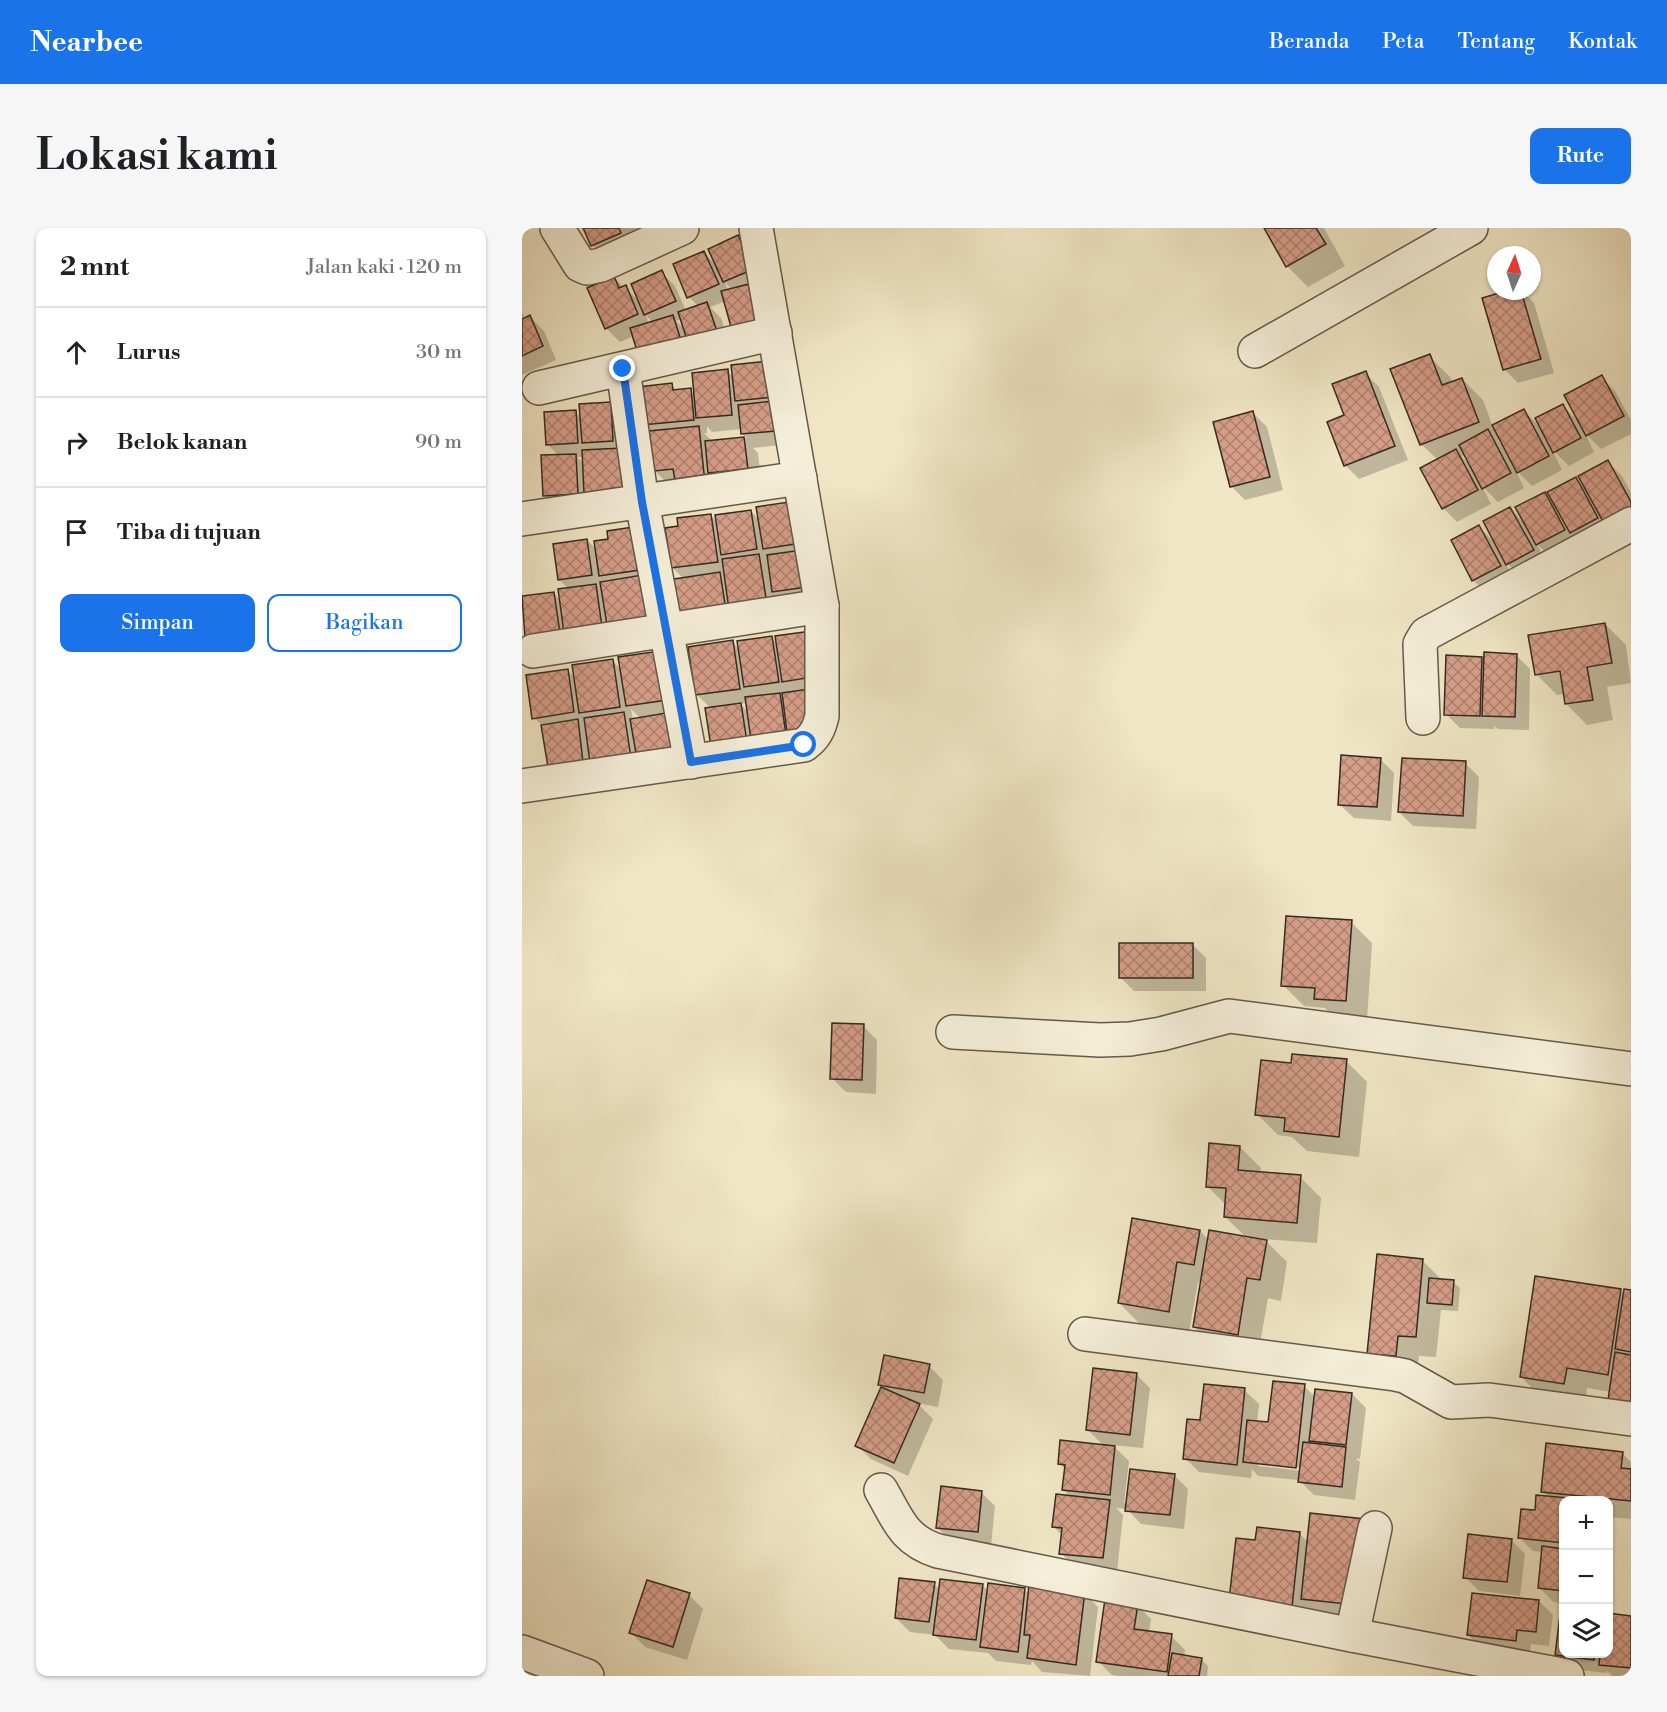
<!DOCTYPE html>
<html lang="id">
<meta charset="utf-8">
<style>
:root{--surface:#fff;--page:#f6f6f6;--text:#202124;--muted:#757577;--line:#e0e0e0;--accent:#1a73e8}
body{margin:0;font-family:"Libre Bodoni",serif;background:var(--page);color:var(--text)}
.controls{position:absolute;right:18px;bottom:18px;display:grid;overflow:hidden;border-radius:12px;box-shadow:0 2px 4px #0004}
.controls button{width:54px;height:54px;display:grid;place-items:center;padding:0;border:0;border-bottom:2px solid var(--line);background:var(--surface);color:var(--text);font:30px sans-serif}
.compass{position:absolute;left:965px;top:18px;width:54px;height:54px;border-radius:50%;background:var(--surface);box-shadow:0 2px 4px #0004;rotate:3deg}
.stop{position:absolute;width:18px;height:18px;margin:-14px;border:4px solid #1a73e8;border-radius:50%;background:#fff}
.stop.end{background:#1a73e8;border-color:#fff;box-shadow:0 2px 6px #0008}
.list{margin:0;padding:0;list-style:none}
h2{display:flex;justify-content:space-between;align-items:center;height:78px;margin:0;padding:0 24px;font-size:26px}
h2 small{font-size:20px;font-weight:400;color:var(--muted)}
.list li{display:grid;grid-template-columns:39px 1fr auto;gap:18px;align-items:center;box-sizing:border-box;height:90px;padding:0 24px;border-top:2px solid var(--line)}
.list b{display:block;font-size:22px;white-space:nowrap}
.list em{font-size:20px;font-style:normal;color:var(--muted)}
.actions{display:flex;gap:12px;padding:18px 24px}
.actions a{flex:1;padding:14px 0;border:2px solid var(--accent);border-radius:12px;text-align:center;font-size:21px;color:var(--accent)}
.actions .main{background:var(--accent);color:#fff}
.icon{flex:none;width:33px;height:33px;fill:none;stroke:currentColor;stroke-width:2;stroke-linecap:round;stroke-linejoin:round}
.map{position:relative;flex:none;width:1109px;height:1448px;overflow:hidden;border-radius:12px}
header{display:flex;align-items:center;gap:36px;box-sizing:border-box;height:84px;padding:0 30px;background:var(--accent);color:#fff}
header strong{font-size:28px}
nav{display:flex;gap:33px;margin-inline-start:auto;font-size:21px}
.intro{display:flex;align-items:center;justify-content:space-between;box-sizing:border-box;height:144px;padding:0 36px}
h1{margin:0;font-size:42px}
.button{padding:15px 27px;border-radius:12px;background:var(--accent);color:#fff;font-size:21px;font-weight:700}
main{display:flex;gap:36px;padding:0 36px}
aside{flex:1;background:var(--surface);border-radius:12px;box-shadow:0 2px 4px #0004}
.map>svg:first-child{display:block}
.shadow{fill:#0003;fill-rule:evenodd}
.building{fill:url(#building-cross-hatch);stroke:#352a22;stroke-width:1.5}
.lines{fill:none;stroke-linecap:round;stroke-linejoin:round}
.minor-casing{stroke:#64594b;stroke-width:36}
.minor{stroke:#f5efd9;stroke-width:33}
.route{stroke:#1a73e8;stroke-width:8}
</style>
<header>
<strong>Nearbee</strong>
<nav><a>Beranda</a><a>Peta</a><a>Tentang</a><a>Kontak</a></nav>
</header>
<div class="intro"><h1>Lokasi kami</h1><a class="button">Rute</a></div>
<main>
<aside>
<h2>2 mnt<small>Jalan kaki · 120 m</small></h2>
<ul class="list">
<li><svg class="icon" aria-label="ahead" viewBox="0 0 24 24"><path d="M12 20V5M6 11l6-6 6 6"/></svg><div><b>Lurus</b></div><em>30 m</em></li>
<li><svg class="icon" aria-label="right" viewBox="0 0 24 24"><path d="M7 20v-9h11M14 6l5 5-5 5"/></svg><div><b>Belok kanan</b></div><em>90 m</em></li>
<li><svg class="icon" aria-label="arrive" viewBox="0 0 24 24"><path d="M6 21V4h12l-3 4 3 4H6"/></svg><div><b>Tiba di tujuan</b></div></li>
</ul>
<div class="actions"><a class="main">Simpan</a><a>Bagikan</a></div>
</aside>
<div class="map">
<svg width="1109" height="1448" viewBox="0 0 1109 1448">
<defs>
<pattern id="building-cross-hatch" width="8" height="8" patternUnits="userSpaceOnUse" patternTransform="scale(1.5)"><rect width="8" height="8" fill="#d69d88"/><path d="M0 0l8 8M0 8l8-8" fill="none" stroke="#ae806f"/></pattern>
</defs>
<rect width="100%" height="100%" fill="#f0e6c5"/>
<filter id="stains"><feTurbulence type="fractalNoise" baseFrequency=".00333" numOctaves="4"/><feColorMatrix values="0 0 0 0 .2 0 0 0 0 .09 0 0 0 0 .02 0 0 0 .5 -.17"/></filter>
<radialGradient id="worn" r=".72"><stop offset=".6" stop-color="#630" stop-opacity="0"/><stop offset="1" stop-color="#630" stop-opacity=".3"/></radialGradient>
<g class="shadow">
<polygon points="63,0 131,0 84,31 70,17"/>
<polygon points="744,0 802,0 823,38 786,59 765,38"/>
<path d="M 216,9 L 230,23 L 255,112 L 204,73 L 188,79 L 199,90 L 210,123 L 112,108 L 98,114 L 84,100 L 92,50 L 117,73 L 139,44 L 153,58 L 164,83 L 177,79 L 167,69 L 182,25 L 195,38 ZM 203,54 L 210,62 L 206,63 ZM 124,87 L 131,95 L 127,96 ZM 159,91 L 163,101 L 154,93 Z"/>
<polygon points="989,63 1000,63 1012,75 1032,145 996,155 982,141"/>
<polygon points="0,85 3,91 8,89 22,103 34,132 0,147"/>
<path d="M 907,128 L 928,149 L 931,155 L 940,151 L 961,172 L 971,199 L 1002,183 L 1020,201 L 1041,178 L 1057,194 L 1079,149 L 1093,163 L 1109,192 L 1109,206 L 1079,221 L 1063,205 L 1072,224 L 1047,238 L 1029,220 L 1040,242 L 1010,258 L 993,241 L 1002,260 L 976,274 L 960,258 L 969,276 L 935,294 L 921,280 L 916,232 L 899,216 ZM 976,204 L 983,220 L 977,214 L 974,205 ZM 944,227 L 948,237 L 940,229 Z"/>
<path d="M 247,134 L 277,215 L 231,220 L 236,225 L 239,255 L 147,257 L 133,243 L 129,203 L 122,196 L 149,157 L 155,163 L 168,162 L 173,167 L 205,143 L 212,150 ZM 185,198 L 190,204 L 220,201 L 220,206 L 225,210 L 191,214 L 182,205 L 185,205 Z"/>
<polygon points="843,145 857,159 886,232 837,251 823,237 824,188"/>
<path d="M 88,175 L 102,189 L 114,235 L 37,282 L 23,268 L 37,228 L 25,216 L 54,184 L 59,190 ZM 55,229 L 62,229 L 62,236 Z"/>
<polygon points="731,185 745,199 761,262 723,272 709,258"/>
<polygon points="1086,234 1100,248 1109,265 1109,304 1063,318 1052,307 1056,316 1029,330 1015,316 1025,337 1000,350 982,332 992,352 965,366 951,352 931,313 957,299 975,317 988,280 1003,296 1023,266 1033,276 1054,251 1064,261"/>
<polygon points="267,276 305,371 265,377 255,367 258,390 223,395 162,351 151,340 158,300 188,287 196,295 229,283 238,293"/>
<polygon points="65,312 75,322 125,315 139,405 5,409 0,370 31,365 39,373 47,361 37,352"/>
<polygon points="1083,396 1104,417 1109,455 1085,459 1091,492 1065,497 1044,476 1043,466 1035,467 1014,446"/>
<path d="M 249,410 L 256,416 L 303,419 L 300,477 L 238,527 L 174,466 L 210,414 L 217,421 ZM 225,475 L 226,484 L 218,476 Z"/>
<path d="M 137,425 L 164,500 L 75,547 L 12,490 L 46,443 L 54,451 L 90,433 L 100,442 ZM 109,481 L 119,491 L 111,492 Z"/>
<polygon points="994,427 1008,441 1007,502 976,501 972,498 972,501 938,500 924,486 959,430 963,434"/>
<polygon points="858,531 872,545 869,593 832,590 817,576"/>
<polygon points="943,535 957,549 954,601 891,598 877,584"/>
<polygon points="829,694 850,715 845,793 815,791 803,780 782,778 761,757"/>
<polygon points="670,716 684,730 684,763 612,763 598,749"/>
<polygon points="341,798 355,812 354,866 324,864 310,850"/>
<polygon points="824,833 845,854 837,929 785,923 770,909 756,907 735,886 771,837"/>
<polygon points="718,919 739,940 738,946 778,949 799,970 795,1015 742,1011 765,1034 759,1073 746,1070 736,1127 693,1120 672,1099 680,1055 676,1054 667,1104 618,1096 597,1075 678,1003 687,1012 725,1010 703,989 704,977 685,958"/>
<polygon points="900,1032 921,1053 931,1054 938,1060 936,1083 919,1082 914,1129 897,1128 895,1149 847,1125"/>
<polygon points="1098,1062 1103,1067 1109,1064 1109,1182 1089,1164 1065,1160 1063,1176 1020,1170 999,1149"/>
<polygon points="407,1138 421,1152 416,1179 395,1175 411,1191 386,1248 349,1231 335,1217 361,1159 357,1156"/>
<polygon points="614,1146 628,1160 621,1220 590,1217 607,1233 602,1275 605,1275 652,1247 666,1261 662,1301 619,1296 605,1281 594,1280 601,1287 595,1344 553,1339 539,1325 541,1308 532,1299 549,1269 541,1262 544,1242 537,1235 582,1218 566,1202"/>
<path d="M 782,1158 L 793,1169 L 830,1166 L 844,1180 L 838,1231 L 834,1230 L 838,1234 L 833,1272 L 792,1267 L 777,1252 L 736,1248 L 730,1241 L 729,1250 L 677,1244 L 663,1230 L 680,1194 L 722,1162 L 737,1176 L 735,1195 L 748,1196 ZM 736,1235 L 782,1240 L 781,1243 L 736,1238 Z"/>
<polygon points="1100,1225 1109,1234 1109,1291 1086,1289 1086,1272 1042,1272 1042,1375 1031,1374 1017,1359 1021,1324 1011,1323 997,1309 1014,1284 1027,1270 1021,1263"/>
<polygon points="459,1264 473,1278 469,1318 430,1314 416,1300"/>
<polygon points="778,1306 787,1315 863,1314 859,1355 850,1355 846,1396 730,1392 735,1314"/>
<polygon points="989,1312 1003,1326 998,1368 957,1363 943,1349"/>
<polygon points="1086,1336 1090,1340 1086,1376"/>
<polygon points="126,1354 167,1367 181,1381 165,1432 123,1419 109,1405"/>
<polygon points="412,1356 418,1362 460,1357 467,1364 502,1362 508,1367 562,1365 576,1379 568,1448 520,1444 510,1433 509,1437 474,1433 466,1425 427,1421 413,1407 388,1404 374,1390"/>
<polygon points="1017,1373 1031,1387 1027,1418 1009,1416 1008,1426 961,1421 946,1407"/>
<polygon points="615,1377 629,1391 627,1404 649,1408 663,1422 662,1429 679,1431 686,1438 685,1448 596,1448 590,1447 576,1433"/>
<polygon points="1109,1390 1109,1448 1090,1448 1085,1443 1085,1445 1049,1441 1035,1427 1086,1426"/>
</g>
<g class="building">
<polygon points="61,0 97,0 99,5 69,18"/>
<polygon points="742,0 794,0 804,16 764,39"/>
<polygon points="216,7 232,41 201,54 186,21"/>
<polygon points="182,23 197,56 165,70 151,36"/>
<polygon points="140,42 154,73 122,87 109,56"/>
<polygon points="92,48 97,60 104,57 116,86 83,101 65,60"/>
<polygon points="231,55 242,98 211,106 199,63"/>
<polygon points="984,63 999,63 1019,131 981,142 960,70"/>
<polygon points="185,74 197,109 167,118 156,84"/>
<polygon points="8,87 21,118 0,128 0,91"/>
<polygon points="151,87 161,119 118,133 108,100"/>
<polygon points="908,126 920,157 940,150 957,194 898,217 868,141"/>
<polygon points="247,133 251,169 213,173 209,137"/>
<polygon points="206,141 210,187 174,190 170,145"/>
<polygon points="844,143 873,218 822,238 805,194 822,187 810,156"/>
<polygon points="1080,147 1102,188 1064,208 1042,167"/>
<polygon points="150,155 151,162 169,160 172,192 120,197 116,159"/>
<polygon points="261,172 264,202 219,206 216,177"/>
<polygon points="89,174 91,213 60,215 57,176"/>
<polygon points="1041,176 1059,210 1031,225 1013,190"/>
<polygon points="1002,181 1027,228 995,245 970,197"/>
<polygon points="54,182 56,215 24,217 22,184"/>
<polygon points="731,183 748,249 708,259 691,194"/>
<polygon points="177,198 183,255 154,258 151,241 132,243 127,203"/>
<polygon points="966,201 989,245 960,261 937,217"/>
<polygon points="222,209 226,241 186,245 183,213"/>
<polygon points="101,220 103,264 62,266 60,222"/>
<polygon points="934,221 956,262 920,281 898,240"/>
<polygon points="54,226 56,266 21,268 19,227"/>
<polygon points="1086,232 1109,274 1109,283 1083,297 1056,248"/>
<polygon points="1054,249 1076,290 1048,305 1025,264"/>
<polygon points="1023,264 1043,302 1014,317 993,279"/>
<polygon points="267,274 273,316 241,321 234,279"/>
<polygon points="988,279 1012,322 984,337 961,293"/>
<polygon points="229,282 235,321 199,327 193,287"/>
<polygon points="189,286 196,334 149,340 143,300 156,298 155,290"/>
<polygon points="957,297 979,338 950,353 929,312"/>
<polygon points="111,299 118,342 77,348 72,313 86,311 85,303"/>
<polygon points="65,311 70,347 36,352 31,316"/>
<polygon points="287,321 292,358 250,364 245,327"/>
<polygon points="237,326 245,376 207,382 200,331"/>
<polygon points="198,344 204,382 152,389 146,352"/>
<polygon points="120,347 126,391 85,397 78,354"/>
<polygon points="74,356 80,399 42,405 36,361"/>
<polygon points="32,364 38,405 3,409 0,368"/>
<polygon points="1083,395 1090,435 1065,439 1071,472 1043,476 1038,443 1013,447 1006,407"/>
<polygon points="289,403 297,448 260,454 253,408"/>
<polygon points="250,408 257,454 222,459 215,413"/>
<polygon points="211,412 218,461 173,467 166,419"/>
<polygon points="138,423 145,472 104,478 96,429"/>
<polygon points="962,424 995,426 993,489 960,488"/>
<polygon points="924,427 960,429 958,488 922,487"/>
<polygon points="91,431 98,479 57,485 50,437"/>
<polygon points="46,441 52,484 10,491 4,447"/>
<polygon points="287,461 293,500 265,504 260,465"/>
<polygon points="258,465 264,507 229,512 223,469"/>
<polygon points="219,475 225,514 189,519 183,480"/>
<polygon points="102,484 109,530 68,535 62,490"/>
<polygon points="150,484 156,525 115,531 108,491"/>
<polygon points="56,491 61,534 26,539 19,497"/>
<polygon points="819,527 859,530 855,579 816,577"/>
<polygon points="880,530 944,533 941,588 876,584"/>
<polygon points="764,688 830,692 824,773 792,771 793,760 759,758"/>
<rect x="597" y="715" width="74" height="35"/>
<polygon points="310,795 342,796 340,852 308,851"/>
<polygon points="770,826 825,831 817,909 762,903 763,890 733,887 739,832 769,835"/>
<polygon points="687,915 718,918 716,942 779,947 775,995 702,989 704,960 684,959"/>
<polygon points="610,990 678,1002 672,1037 655,1034 647,1084 596,1075"/>
<polygon points="687,1002 745,1012 738,1052 725,1050 716,1107 671,1099"/>
<polygon points="855,1026 901,1031 894,1109 876,1108 874,1128 845,1126"/>
<polygon points="1013,1048 1099,1061 1086,1147 1045,1140 1042,1156 998,1149"/>
<polygon points="907,1050 932,1052 930,1077 905,1075"/>
<polygon points="1102,1061 1109,1062 1109,1124 1093,1121"/>
<polygon points="1093,1124 1109,1127 1109,1183 1085,1179"/>
<polygon points="362,1127 408,1136 402,1165 356,1157"/>
<polygon points="571,1140 615,1145 608,1207 564,1202"/>
<polygon points="751,1153 783,1156 774,1240 721,1234 725,1192 746,1194"/>
<polygon points="682,1156 723,1160 715,1237 661,1231 665,1191 678,1192"/>
<polygon points="359,1159 398,1176 372,1235 333,1218"/>
<polygon points="793,1161 830,1165 824,1217 787,1213"/>
<polygon points="538,1212 593,1218 588,1267 540,1262 543,1237 536,1236"/>
<polygon points="781,1214 824,1219 820,1259 776,1254"/>
<polygon points="1024,1215 1101,1224 1099,1240 1109,1241 1109,1273 1019,1264"/>
<polygon points="608,1241 653,1246 648,1287 603,1283"/>
<polygon points="419,1258 460,1263 456,1304 414,1300"/>
<polygon points="534,1266 588,1272 581,1330 537,1326 540,1300 530,1299"/>
<polygon points="1014,1267 1068,1272 1042,1272 1042,1315 996,1310 999,1281 1013,1282"/>
<polygon points="788,1285 843,1291 825,1376 779,1371"/>
<polygon points="735,1299 778,1304 770,1379 707,1372 714,1310 733,1312"/>
<polygon points="946,1306 990,1311 985,1354 941,1350"/>
<polygon points="1020,1318 1042,1321 1042,1363 1016,1360"/>
<polygon points="377,1350 413,1354 407,1394 373,1390"/>
<polygon points="418,1351 461,1356 454,1412 411,1407"/>
<polygon points="125,1352 168,1365 151,1419 107,1405"/>
<polygon points="466,1355 503,1360 496,1424 458,1419"/>
<polygon points="507,1356 563,1363 554,1437 505,1430 508,1407 502,1407"/>
<polygon points="950,1365 1017,1372 1014,1404 995,1402 994,1413 945,1407"/>
<polygon points="583,1371 616,1376 612,1401 650,1406 645,1444 574,1434"/>
<polygon points="1039,1379 1042,1379 1042,1426 1072,1426 1072,1432 1033,1427"/>
<polygon points="1086,1385 1109,1388 1109,1440 1077,1437 1078,1426 1086,1426"/>
<polygon points="650,1425 680,1430 677,1448 646,1448"/>
</g>
<g class="lines">
<defs>
<g id="minor">
<polyline points="35,0 58,37 65,40 79,37 160,0"/>
<polyline points="733,123 949,0"/>
<polyline points="101,141 120,274 169,534"/>
<polyline points="17,160 253,105"/>
<polyline points="0,291 278,250"/>
<polyline points="11,423 300,378"/>
<polyline points="901,490 898,416 904,406 1109,296"/>
<path d="M 0,558 L 282,517 C 293,509 297,501 300,488 L 300,378 L 234,0"/>
<polyline points="431,804 578,812 608,811 639,806 707,788 1109,841"/>
<polyline points="563,1106 873,1146 883,1148 929,1174 967,1172 1109,1191"/>
<path d="M 359,1262 C 376,1291 381,1312 416,1323 L 830,1407 L 1045,1448"/>
<polyline points="830,1407 853,1300"/>
<polyline points="0,1424 65,1448"/>
</g>
</defs>
<use href="#minor" class="minor-casing"/>
<use href="#minor" class="minor"/>
</g>
<g class="lines">
<polyline class="route" points="101,141 120,274 169,534 282,517"/>
</g>
<rect width="100%" height="100%" filter="url(#stains)"/>
<rect width="100%" height="100%" fill="url(#worn)"/>
</svg>
<div class="controls">
<button>+</button>
<button>−</button>
<button><svg class="icon" aria-label="layers" viewBox="0 0 24 24"><path d="M12 4l9 5-9 5-9-5zM3 14l9 5 9-5"/></svg></button>
</div>
<svg class="compass" viewBox="-18 -18 36 36"><path d="M0-13l5 13h-10z" fill="#e53935"/><path d="M0 13l5-13h-10z" fill="#757577"/></svg>
<div class="stop" style="left:282px;top:517px"></div>
<div class="stop end" style="left:101px;top:141px"></div>
</div>
</main>
